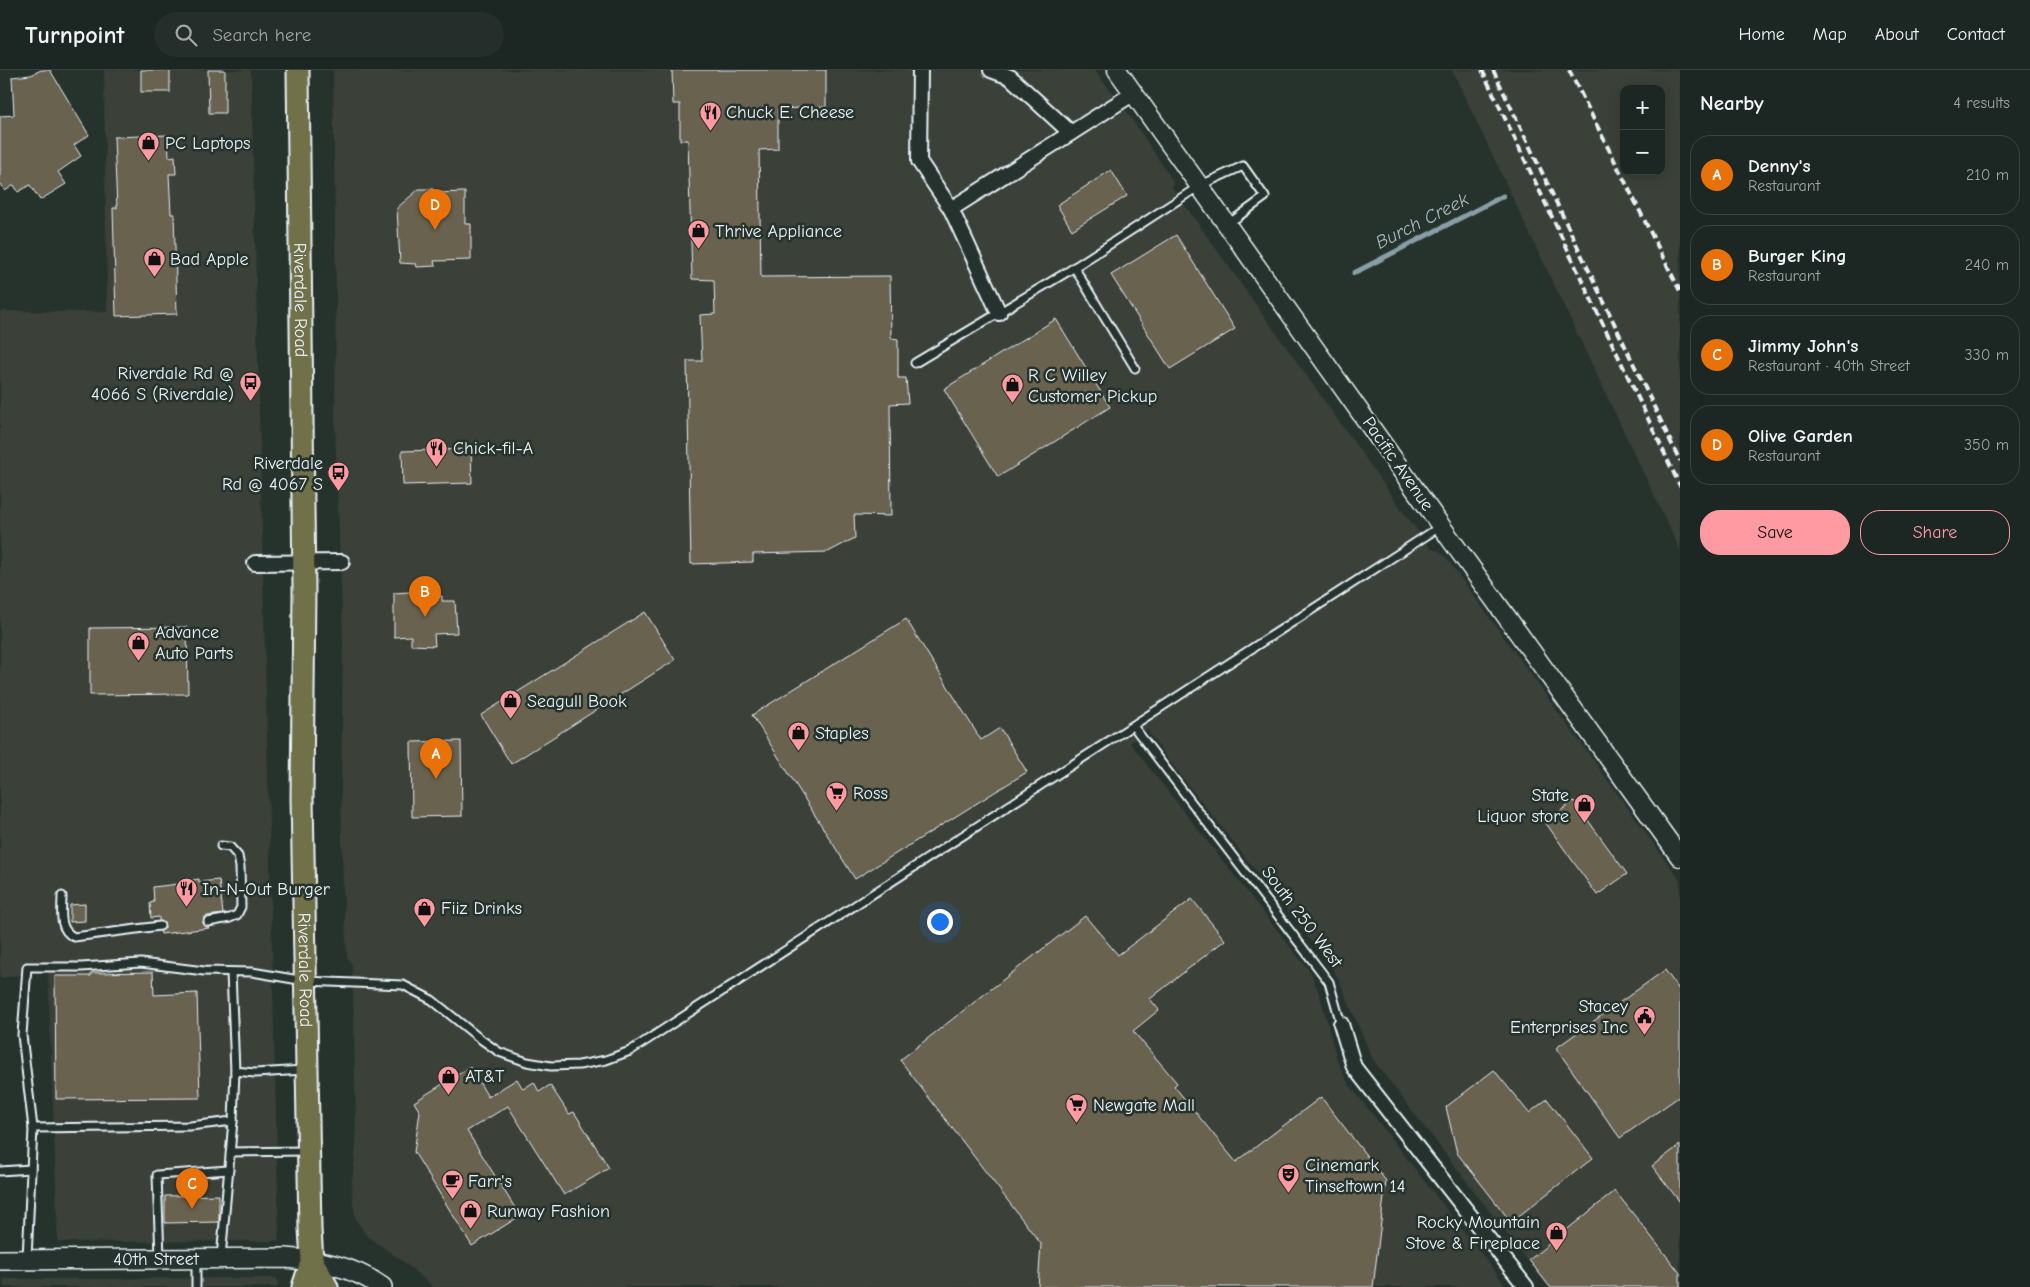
<!DOCTYPE html>
<meta charset="utf-8">
<style>
:root{--surface:#1c2622;--page:#252e2a;--text:#f1f3f6;--muted:#a0a5a5;--line:#3a4340;--accent:#ff9aa2}
body{margin:0;font-family:"Comic Neue",sans-serif;background:var(--page);color:var(--text)}
.controls{position:absolute;right:15px;top:15px;display:grid;overflow:hidden;border-radius:10px;box-shadow:0 2px 12px #0003}
.controls button{width:45px;height:45px;display:grid;place-items:center;padding:0;border:0;border-bottom:1px solid var(--line);background:var(--surface);color:var(--text);font:25px sans-serif}
.you{position:absolute;left:939px;top:851px;width:18px;height:18px;margin:-12px;border:4px solid #fff;border-radius:50%;background:#1a73e8;box-shadow:0 0 0 8px #1a73e833}
.badge{display:grid;place-items:center;width:32px;height:32px;border-radius:50%;background:var(--accent);color:#fff;font-size:16px;font-weight:700}
.pin{position:absolute;translate:-50% -41px;filter:drop-shadow(0 1px 2px #0008)}
.pin::after{content:'';position:absolute;top:26px;width:18px;height:15px;background:inherit;clip-path:polygon(0 0,100% 0,50% 100%)}
.list{margin:0;padding:0;list-style:none}
h2{display:flex;justify-content:space-between;align-items:center;height:65px;margin:0;padding:0 20px;font-size:21px}
h2 small{font-size:16px;font-weight:400;color:var(--muted)}
.list li{display:grid;grid-template-columns:32px 1fr auto;gap:15px;align-items:center;box-sizing:border-box;height:80px;margin:0 10px 10px;padding:0 10px;border:1px solid var(--line);border-radius:20px}
.list b{display:block;font-size:19px;white-space:nowrap}
.list p{margin:0;font-size:16px;white-space:nowrap;color:var(--muted)}
.list em{font-size:16px;font-style:normal;color:var(--muted)}
.actions{display:flex;gap:10px;padding:15px 20px}
.actions a{flex:1;padding:11px 0;border:1px solid var(--accent);border-radius:20px;text-align:center;font-size:18px;color:var(--accent)}
.actions .main{background:var(--accent);color:#111}
.icon{flex:none;width:28px;height:28px;fill:none;stroke:currentColor;stroke-width:2;stroke-linecap:round;stroke-linejoin:round}
.map{position:relative;flex:none;width:1680px;height:1217px;overflow:hidden}
header{display:flex;align-items:center;gap:30px;box-sizing:border-box;height:70px;padding:0 25px;background:var(--surface);border-bottom:1px solid var(--line)}
header strong{font-size:24px}
nav{display:flex;gap:28px;margin-inline-start:auto;font-size:18px}
.search{width:350px;height:45px;background:var(--page);display:flex;align-items:center;gap:12px;box-sizing:border-box;padding:0 18px;border-radius:28px;color:var(--muted);font-size:19px}
main{display:flex}
aside{flex:1;background:var(--surface)}
.map>svg:first-child{display:block}
.built{fill:#3a4138;fill-rule:evenodd}
.lines{fill:none;stroke-linecap:round;stroke-linejoin:round}
.stream{stroke:#899fa7;stroke-width:5}
.building{fill:#676250;stroke:#e8f1f8}
.service-casing{stroke:#e8f1f8;stroke-width:11}
.minor-casing{stroke:#e8f1f8;stroke-width:18}
.tertiary-casing{stroke:#e8f1f8;stroke-width:21}
.secondary-casing{stroke:#e8f1f8;stroke-width:22}
.primary-casing{stroke:#e8f1f8;stroke-width:25}
.service{stroke:#26332d;stroke-width:7}
.minor{stroke:#26332d;stroke-width:14}
.tertiary{stroke:#26332d;stroke-width:18}
.secondary{stroke:#26332d;stroke-width:19}
.primary{stroke:#70704a;stroke-width:21}
.rail{stroke:#e8f1f8;stroke-width:4;stroke-dasharray:8 4;stroke-linecap:butt}
.labels{text-anchor:middle;dominant-baseline:central;stroke-width:5;stroke-linejoin:round;paint-order:stroke}
.poi-label{font-size:18px;fill:#e8f1f8;stroke:#26332d;text-anchor:start}
.street-label{font-size:18px;fill:#e8f1f8;stroke:#26332d}
.water-label{font-size:19px;font-style:italic;fill:#a9bbc2;stroke:#26332d}
</style>
<header>
<strong>Turnpoint</strong>
<div class="search"><svg class="icon" aria-label="search" viewBox="0 0 24 24"><circle cx="10" cy="10" r="6"/><path d="M15 15l6 6"/></svg>Search here</div>
<nav><a>Home</a><a>Map</a><a>About</a><a>Contact</a></nav>
</header>
<main>
<div class="map">
<svg width="1680" height="1217" viewBox="0 0 1680 1217">
<rect width="100%" height="100%" fill="#26332d"/>
<filter id="ink" filterUnits="userSpaceOnUse"><feTurbulence type="fractalNoise" baseFrequency=".02" numOctaves="2"/><feDisplacementMap in="SourceGraphic" scale="10" xChannelSelector="R" yChannelSelector="G"/><feConvolveMatrix kernelMatrix="1 2 1 2 8 2 1 2 1" color-interpolation-filters="sRGB"/></filter>
<g filter="url(#ink)">
<g class="built">
<polygon points="104,0 251,0 279,1171 58,1172 48,901 0,908 0,241 107,242"/>
<polygon points="333,0 1094,0 1123,36 1173,111 1172,117 1405,444 1431,479 1439,481 1445,486 1680,810 1680,1217 1548,1217 1373,990 1338,908 1330,895 1170,692 1149,663 1148,659 1130,673 1311,903 1321,929 1337,990 1348,1013 1507,1217 433,1217 404,1192 367,1166 356,1150 353,1134 352,1112 356,1077 354,957 352,895 347,887 343,815 341,724 343,570 335,355 336,226"/>
<path d="M 1452,0 L 1680,0 L 1680,480 ZM 1624,19 L 1661,19 L 1661,101 L 1624,101 Z"/>
<polygon points="277,1208 278,1217 4,1217 4,1209"/>
</g>
<g class="lines">
<polyline class="stream" points="1354,203 1503,126"/>
</g>
<g class="building">
<polygon points="41,0 50,0 89,65 74,75 81,86 58,102 66,114 40,130 30,115 18,122 14,115 5,121 0,112 0,46 14,45 12,7 31,5"/>
<rect x="141" y="0" width="29" height="22"/>
<polygon points="208,0 225,0 225,43 209,43"/>
<polygon points="672,0 826,0 826,37 778,39 778,79 759,80 761,207 890,206 891,268 898,269 898,308 906,308 908,333 890,334 891,446 854,445 855,468 828,482 753,484 753,492 691,494 687,291 702,291 700,245 715,244 714,210 692,209 688,70 680,70 680,34 673,34"/>
<polygon points="168,65 169,87 175,86 176,104 169,104 171,144 174,144 177,244 116,246 113,138 117,138 114,67"/>
<polygon points="1111,100 1127,126 1072,160 1057,135"/>
<polygon points="419,119 433,119 434,123 465,122 465,154 471,154 471,190 434,191 435,196 417,197 416,194 400,193 397,138"/>
<polygon points="1176,165 1235,259 1170,299 1111,205"/>
<polygon points="1056,249 1110,337 998,407 944,319"/>
<polygon points="471,379 472,413 403,415 402,381"/>
<polygon points="424,521 425,526 442,526 442,531 455,531 457,563 434,564 435,576 411,575 411,566 394,567 394,523"/>
<polygon points="645,542 675,590 511,694 481,645"/>
<polygon points="906,549 981,670 1000,658 1027,702 855,809 752,645"/>
<polygon points="187,557 188,624 90,625 90,558"/>
<polygon points="461,671 462,746 412,747 411,672"/>
<polygon points="1574,731 1627,804 1597,825 1545,752"/>
<polygon points="199,809 199,812 219,810 223,844 207,846 204,848 203,853 209,858 161,864 160,861 165,858 164,853 159,851 159,847 151,848 150,833 154,832 153,817 187,813 187,811"/>
<polygon points="1192,829 1225,870 1150,929 1159,940 1133,961 1177,1013 1174,1016 1236,1092 1321,1027 1386,1111 1373,1217 1038,1217 1041,1174 900,990 1085,846 1118,885"/>
<polygon points="85,834 85,851 70,852 70,835"/>
<polygon points="1665,900 1680,921 1680,1026 1620,1068 1556,978"/>
<polygon points="153,902 154,925 197,923 200,1028 56,1029 55,906 91,906 91,903"/>
<polygon points="470,997 488,1027 517,1009 523,1019 534,1012 539,1022 550,1015 569,1044 574,1042 609,1098 564,1125 508,1036 467,1061 520,1146 472,1176 414,1082 420,1042 414,1032"/>
<polygon points="1494,1000 1529,1043 1547,1029 1593,1088 1511,1152 1457,1083 1446,1037"/>
<polygon points="1680,1075 1680,1132 1652,1096"/>
<polygon points="1615,1121 1680,1203 1680,1217 1550,1217 1529,1190"/>
<polygon points="219,1125 219,1152 165,1153 165,1126"/>
</g>
<g class="lines">
<defs>
<g id="service">
<polyline points="1074,197 1135,298"/>
<polyline points="915,293 1067,202 1201,115 1243,96 1265,127 1228,154"/>
<polyline points="1133,656 1329,912 1341,954"/>
<path d="M 62,826 C 62,841 58,860 74,867 L 160,856"/>
<polyline points="208,852 230,848 237,845 241,837 240,797 238,786 230,777 221,776"/>
<polyline points="231,902 235,1001"/>
<polyline points="304,1000 255,1003 235,1001 233,1051 190,1056 33,1058 22,965 27,897 81,897 141,893 204,901 252,902 305,911 403,915 432,930 479,968 499,982 527,992 551,996 579,995 606,990 630,981 1441,456"/>
<polyline points="231,1082 306,1081"/>
<polyline points="0,1101 31,1099"/>
<polyline points="160,1187 157,1105 229,1100"/>
<polyline points="221,1188 233,1051"/>
<polyline points="27,1189 33,1058"/>
<polyline points="196,1190 196,1217"/>
</g>
<g id="minor">
<polyline points="920,0 919,91 951,139 1134,23"/>
<polyline points="991,0 1010,7 1071,63"/>
<polyline points="951,139 999,243"/>
<polyline points="255,493 342,492"/>
<polyline points="1341,954 1354,997 1526,1217"/>
</g>
<polyline id="tertiary" points="1117,0 1441,456 1680,787"/>
<g id="secondary">
<path id="s1" d="M 0,1190 L 286,1188 C 321,1191 353,1196 382,1217"/>
</g>
<g id="primary">
<path id="s2" d="M 298,0 L 304,520 L 302,728 L 310,1159 L 312,1190 L 303,1217"/>
<polyline points="312,1190 327,1217"/>
</g>
</defs>
<use href="#service" class="service-casing"/>
<use href="#minor" class="minor-casing"/>
<use href="#tertiary" class="tertiary-casing"/>
<use href="#secondary" class="secondary-casing"/>
<use href="#primary" class="primary-casing"/>
<use href="#service" class="service"/>
<use href="#minor" class="minor"/>
<use href="#tertiary" class="tertiary"/>
<use href="#secondary" class="secondary"/>
<use href="#primary" class="primary"/>
<g class="rail">
<polyline points="1482,0 1680,416"/>
<polyline points="1493,0 1680,391"/>
<polyline points="1569,0 1680,221"/>
</g>
</g>
</g>
<defs>
<symbol id="restaurant-pin" viewBox="-11 -11 22 30"><path d="M0 17L-7.5 6A9.5 9.5 0 1 1 7.5 6Z" fill="#ff9aa2" stroke="#26332d"/><path d="M-5-6h1v4h1v-4h1v4h1v-4h1v5L-1.5 .5V6h-2V.5L-5-1ZM5-6V6H3V1.5H1.5Q1.5-4 5-6Z" fill="#111"/></symbol>
<symbol id="shop-pin" viewBox="-11 -11 22 30"><path d="M0 17L-7.5 6A9.5 9.5 0 1 1 7.5 6Z" fill="#ff9aa2" stroke="#26332d"/><path d="M-5-2.5h2.3a2.7 3.5 0 0 1 5.4 0H5L5.5 6h-11ZM-1.5-2.5h3a1.5 2.3 0 0 0-3 0Z" fill="#111"/></symbol>
<symbol id="bus-pin" viewBox="-11 -11 22 30"><path d="M0 17L-7.5 6A9.5 9.5 0 1 1 7.5 6Z" fill="#ff9aa2" stroke="#26332d"/><path d="M-5-6H5V4H4V6H2V4H-2V6H-4V4H-5ZM-3.5-4V0h7V-4ZM-3.5 1.2v1.5H-2V1.2ZM2 1.2v1.5H3.5V1.2Z" fill="#111"/></symbol>
<symbol id="supermarket-pin" viewBox="-11 -11 22 30"><path d="M0 17L-7.5 6A9.5 9.5 0 1 1 7.5 6Z" fill="#ff9aa2" stroke="#26332d"/><path d="M-6-5.5h2.5l.6 2H6L4.5 2H-2.5L-4.4-4H-6ZM-1.5 3.2a1.3 1.3 0 1 0 .1 0ZM3 3.2a1.3 1.3 0 1 0 .1 0Z" fill="#111"/></symbol>
<symbol id="civic-pin" viewBox="-11 -11 22 30"><path d="M0 17L-7.5 6A9.5 9.5 0 1 1 7.5 6Z" fill="#ff9aa2" stroke="#26332d"/><path d="M-.6-6.5H3V-4.5H.6V-3L4-1V1h2V6H-6V1h2V-1L-.6-3ZM-1.2 2.5V6h2.4V2.5Z" fill="#111"/></symbol>
<symbol id="theatre-pin" viewBox="-11 -11 22 30"><path d="M0 17L-7.5 6A9.5 9.5 0 1 1 7.5 6Z" fill="#ff9aa2" stroke="#26332d"/><path d="M-5-5.5Q0-4 5-5.5V0Q5 5 0 6Q-5 5-5 0ZM-3.3-2.5H-1v1.5H-3.3ZM1-2.5H3.3v1.5H1ZM-2.8 1Q0 5.5 2.8 1Z" fill="#111"/></symbol>
<symbol id="cafe-pin" viewBox="-11 -11 22 30"><path d="M0 17L-7.5 6A9.5 9.5 0 1 1 7.5 6Z" fill="#ff9aa2" stroke="#26332d"/><path d="M-5.5-4.5H6V0H3Q3 3.5 0 3.5H-2.5Q-5.5 3.5-5.5 0ZM3-3.2v2h1.7v-2ZM-6 4.5H4V6H-6Z" fill="#111"/></symbol>
</defs>
<g fill-rule="evenodd">
<use href="#restaurant-pin" x="698" y="30" width="25" height="34"/>
<use href="#shop-pin" x="136" y="60" width="25" height="34"/>
<use href="#shop-pin" x="686" y="148" width="25" height="34"/>
<use href="#shop-pin" x="142" y="176" width="25" height="34"/>
<use href="#bus-pin" x="238" y="300" width="25" height="34"/>
<use href="#shop-pin" x="1000" y="302" width="25" height="34"/>
<use href="#restaurant-pin" x="424" y="366" width="25" height="34"/>
<use href="#bus-pin" x="326" y="390" width="25" height="34"/>
<use href="#shop-pin" x="126" y="560" width="25" height="34"/>
<use href="#shop-pin" x="498" y="618" width="25" height="34"/>
<use href="#shop-pin" x="786" y="650" width="25" height="34"/>
<use href="#supermarket-pin" x="824" y="710" width="25" height="34"/>
<use href="#shop-pin" x="1572" y="722" width="25" height="34"/>
<use href="#restaurant-pin" x="174" y="806" width="25" height="34"/>
<use href="#shop-pin" x="412" y="826" width="25" height="34"/>
<use href="#civic-pin" x="1632" y="934" width="25" height="34"/>
<use href="#shop-pin" x="436" y="994" width="25" height="34"/>
<use href="#supermarket-pin" x="1064" y="1022" width="25" height="34"/>
<use href="#theatre-pin" x="1276" y="1092" width="25" height="34"/>
<use href="#cafe-pin" x="440" y="1098" width="25" height="34"/>
<use href="#shop-pin" x="458" y="1128" width="25" height="34"/>
<use href="#shop-pin" x="1544" y="1150" width="25" height="34"/>
</g>
<g class="labels">
<g class="poi-label">
<text x="726" y="42">Chuck E. Cheese</text>
<text x="165" y="73">PC Laptops</text>
<text x="715" y="161">Thrive Appliance</text>
<text x="170" y="189">Bad Apple</text>
<text x="234" y="303" text-anchor="end">Riverdale Rd @<tspan x="234" dy="21">4066 S (Riverdale)</tspan></text>
<text x="1028" y="305">R C Willey<tspan x="1028" dy="21">Customer Pickup</tspan></text>
<text x="453" y="378">Chick-fil-A</text>
<text x="323" y="393" text-anchor="end">Riverdale<tspan x="323" dy="21">Rd @ 4067 S</tspan></text>
<text x="155" y="562">Advance<tspan x="155" dy="21">Auto Parts</tspan></text>
<text x="527" y="631">Seagull Book</text>
<text x="815" y="663">Staples</text>
<text x="853" y="723">Ross</text>
<text x="1569" y="725" text-anchor="end">State<tspan x="1569" dy="21">Liquor store</tspan></text>
<text x="202" y="819">In-N-Out Burger</text>
<text x="441" y="838">Fiiz Drinks</text>
<text x="1628" y="936" text-anchor="end">Stacey<tspan x="1628" dy="21">Enterprises Inc</tspan></text>
<text x="465" y="1006">AT&amp;T</text>
<text x="1093" y="1035">Newgate Mall</text>
<text x="1305" y="1095">Cinemark<tspan x="1305" dy="21">Tinseltown 14</tspan></text>
<text x="468" y="1111">Farr's</text>
<text x="487" y="1141">Runway Fashion</text>
<text x="1540" y="1152" text-anchor="end">Rocky Mountain<tspan x="1540" dy="21">Stove &amp; Fireplace</tspan></text>
</g>
<g class="street-label">
<text stroke="none"><textPath href="#s2" startOffset="230">Riverdale Road</textPath></text>
<text transform="translate(1398 394) rotate(55)">Pacific Avenue</text>
<text transform="translate(1302 847) rotate(53)">South 250 West</text>
<text stroke="none"><textPath href="#s2" startOffset="900">Riverdale Road</textPath></text>
<text stroke="none"><textPath href="#s1" startOffset="156">40th Street</textPath></text>
</g>
<g class="water-label">
<text transform="translate(1422 151) rotate(-27)">Burch Creek</text>
</g>
</g>
</svg>
<div class="controls">
<button>+</button>
<button>−</button>
</div>
<div class="you"></div>
<div class="pin badge" style="left:436px;top:709px;background:#e8710a">A</div>
<div class="pin badge" style="left:425px;top:547px;background:#e8710a">B</div>
<div class="pin badge" style="left:192px;top:1139px;background:#e8710a">C</div>
<div class="pin badge" style="left:435px;top:160px;background:#e8710a">D</div>
</div>
<aside>
<h2>Nearby<small>4 results</small></h2>
<ul class="list">
<li><span class="badge" style="background:#e8710a">A</span><div><b>Denny's</b><p>Restaurant</p></div><em>210 m</em></li>
<li><span class="badge" style="background:#e8710a">B</span><div><b>Burger King</b><p>Restaurant</p></div><em>240 m</em></li>
<li><span class="badge" style="background:#e8710a">C</span><div><b>Jimmy John's</b><p>Restaurant · 40th Street</p></div><em>330 m</em></li>
<li><span class="badge" style="background:#e8710a">D</span><div><b>Olive Garden</b><p>Restaurant</p></div><em>350 m</em></li>
</ul>
<div class="actions"><a class="main">Save</a><a>Share</a></div>
</aside>
</main>
